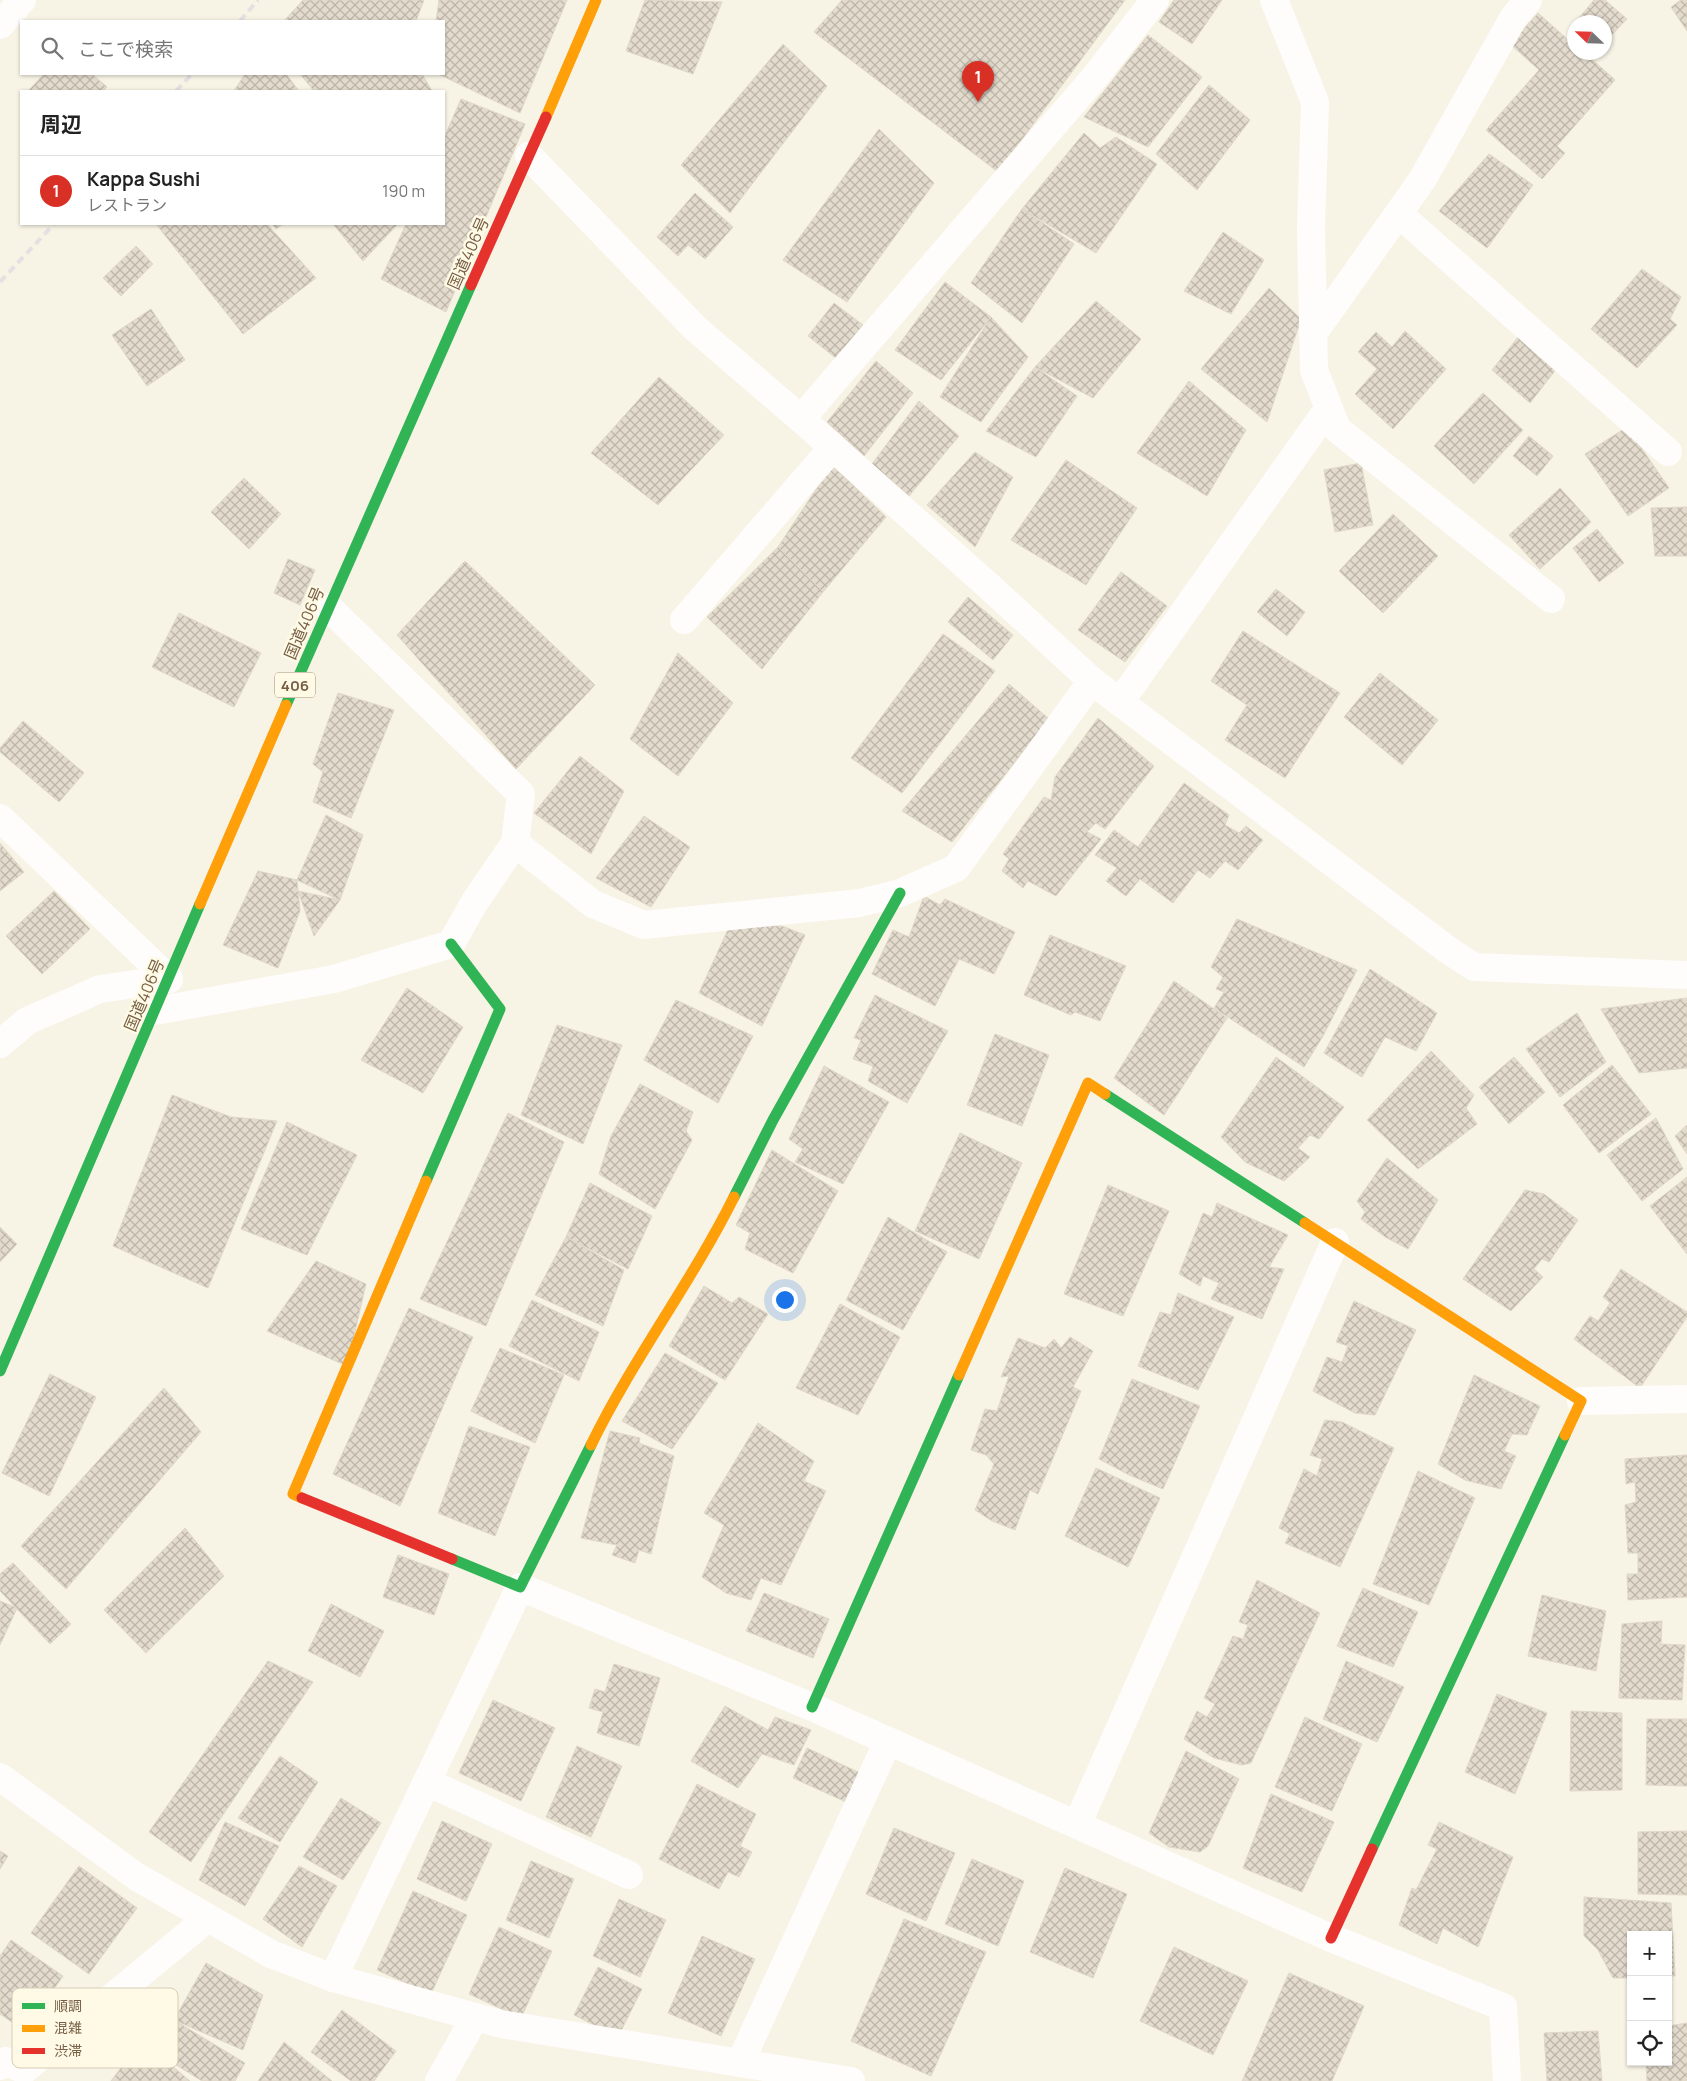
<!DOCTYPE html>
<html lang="ja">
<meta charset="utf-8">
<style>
:root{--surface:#fff;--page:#f2f2f2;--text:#222;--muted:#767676;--line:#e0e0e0;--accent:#d93025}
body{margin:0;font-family:Manrope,"Noto Sans JP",sans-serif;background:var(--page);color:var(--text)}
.controls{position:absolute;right:15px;bottom:15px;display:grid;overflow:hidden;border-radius:0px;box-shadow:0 1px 4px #0004}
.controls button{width:45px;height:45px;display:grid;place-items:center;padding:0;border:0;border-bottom:1px solid var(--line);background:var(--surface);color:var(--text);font:25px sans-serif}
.compass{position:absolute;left:1567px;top:15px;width:45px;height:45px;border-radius:50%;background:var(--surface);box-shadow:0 1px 4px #0004;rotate:293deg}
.you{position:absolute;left:784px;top:1299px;width:18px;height:18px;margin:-12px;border:4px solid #fff;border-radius:50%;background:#1a73e8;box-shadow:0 0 0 8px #1a73e833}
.badge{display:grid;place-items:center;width:32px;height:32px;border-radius:50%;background:var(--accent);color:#fff;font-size:16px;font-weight:700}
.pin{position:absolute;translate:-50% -41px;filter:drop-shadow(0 1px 2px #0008)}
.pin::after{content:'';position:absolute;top:26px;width:18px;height:15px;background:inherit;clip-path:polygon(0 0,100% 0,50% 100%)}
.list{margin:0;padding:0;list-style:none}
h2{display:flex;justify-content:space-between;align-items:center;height:65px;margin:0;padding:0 20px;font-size:21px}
h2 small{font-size:16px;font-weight:400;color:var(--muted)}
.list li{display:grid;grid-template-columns:32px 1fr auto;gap:15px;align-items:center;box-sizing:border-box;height:70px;padding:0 20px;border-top:1px solid var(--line)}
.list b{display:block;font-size:19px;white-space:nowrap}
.list p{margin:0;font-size:16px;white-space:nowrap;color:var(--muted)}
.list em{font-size:16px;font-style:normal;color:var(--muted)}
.icon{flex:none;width:28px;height:28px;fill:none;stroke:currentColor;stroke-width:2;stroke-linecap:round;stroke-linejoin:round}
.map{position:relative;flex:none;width:1687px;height:2081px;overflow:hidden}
.search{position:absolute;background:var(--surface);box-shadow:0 1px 4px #0004;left:20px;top:20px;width:425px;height:55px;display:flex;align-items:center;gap:12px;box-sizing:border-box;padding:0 18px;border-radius:0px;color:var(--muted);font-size:19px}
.panel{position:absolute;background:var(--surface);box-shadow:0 1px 4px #0004;left:20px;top:90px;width:425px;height:135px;border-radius:0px}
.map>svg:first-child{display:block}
.building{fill:url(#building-cross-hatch);stroke:#e0d7c7}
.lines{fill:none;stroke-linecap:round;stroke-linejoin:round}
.street{stroke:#fefdfb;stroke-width:28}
.fast{stroke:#30b455;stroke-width:11}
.slow{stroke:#ff9f0a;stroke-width:11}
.jam{stroke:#e5322d;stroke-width:11}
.rail{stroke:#e5e1e3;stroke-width:4;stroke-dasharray:8 5;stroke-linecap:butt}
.labels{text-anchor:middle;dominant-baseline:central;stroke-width:5;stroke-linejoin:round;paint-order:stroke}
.shield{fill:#fffae6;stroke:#9f8e75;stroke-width:1}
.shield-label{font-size:15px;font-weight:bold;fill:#765f45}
.street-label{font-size:16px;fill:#765f45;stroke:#fffae6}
.key{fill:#fffae6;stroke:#d6ccb6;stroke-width:1}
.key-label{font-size:14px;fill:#765f45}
</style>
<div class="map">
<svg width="1687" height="2081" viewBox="0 0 1687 2081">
<defs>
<pattern id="building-cross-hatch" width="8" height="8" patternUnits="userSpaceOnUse" patternTransform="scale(1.25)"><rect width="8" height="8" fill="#e3dbcd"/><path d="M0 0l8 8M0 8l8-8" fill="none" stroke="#bdb5a8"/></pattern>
</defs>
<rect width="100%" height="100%" fill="#f7f3e5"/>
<g class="building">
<polygon points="303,0 424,0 416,21 284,21"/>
<polygon points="439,0 567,0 520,113 438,74 444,74 444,21 436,21"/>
<polygon points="645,0 722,2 693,74 626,51"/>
<polygon points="842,0 1125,0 998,172 814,32"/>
<polygon points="1174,0 1222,0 1192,44 1159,22"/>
<polygon points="1594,0 1605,0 1627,19 1607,40 1604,38 1604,22 1585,22 1579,18"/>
<polygon points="1681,0 1687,0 1687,31 1671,7"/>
<polygon points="1538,13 1574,45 1574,52 1584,52 1615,80 1557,146 1565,153 1542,179 1486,130 1539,70 1510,44"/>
<polygon points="1148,35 1202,77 1148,147 1084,117"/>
<polygon points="783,44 827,86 730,213 681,165"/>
<polygon points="44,74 92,74 107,87 103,91 28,91"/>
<polygon points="245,74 286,74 299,91 234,91"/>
<polygon points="300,74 422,74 432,91 364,91 361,89 359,91 314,91"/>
<polygon points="1209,85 1250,120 1197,190 1156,154"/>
<polygon points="461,99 525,124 446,312 381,279 406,224 444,224 444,138"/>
<polygon points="879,129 934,183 847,302 783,260"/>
<polygon points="1084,133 1100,148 1116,137 1157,164 1096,253 1022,209"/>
<polygon points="1489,154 1533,185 1487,248 1439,211"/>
<polygon points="695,193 733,227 705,259 688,245 678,256 657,237"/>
<polygon points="1022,209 1074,244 1022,323 971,283"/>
<polygon points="156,224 267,224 316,278 243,334"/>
<polygon points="272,224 283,224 276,229"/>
<polygon points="333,224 398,224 363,261"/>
<polygon points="1223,232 1264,260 1231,314 1184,291"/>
<polygon points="136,246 153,264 121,296 103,278"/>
<polygon points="1642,269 1681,297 1670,319 1677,325 1637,368 1591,329"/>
<polygon points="945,282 991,317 941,380 895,350"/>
<polygon points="1269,288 1301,319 1267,422 1201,369"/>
<polygon points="1096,301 1141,339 1093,398 1035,367"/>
<polygon points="834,303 863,325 837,359 808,336"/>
<polygon points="151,309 185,360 147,386 112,335"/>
<polygon points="991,317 1028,357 981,422 940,397"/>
<polygon points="1405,331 1446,369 1393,429 1355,394 1377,369 1358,352 1376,332 1392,347"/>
<polygon points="1519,336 1558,367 1530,403 1492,370"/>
<polygon points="876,361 913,393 864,456 827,422"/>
<polygon points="1035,367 1077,396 1036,457 986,431"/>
<polygon points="659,377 724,435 658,505 591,453"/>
<polygon points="1189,381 1246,430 1207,496 1137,453"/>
<polygon points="1483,393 1523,430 1474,484 1434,446"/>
<polygon points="919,401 959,436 909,496 872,464"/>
<polygon points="1627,427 1669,488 1628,516 1585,454"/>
<polygon points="1529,436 1553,456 1537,476 1513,456"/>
<polygon points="975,452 1013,477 975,547 927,505"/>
<polygon points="1066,460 1137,508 1086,585 1011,540"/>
<polygon points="1361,463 1373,525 1335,532 1324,470"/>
<polygon points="832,465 886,517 823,592 778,547"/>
<polygon points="244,478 281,514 249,549 211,512"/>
<polygon points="1560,488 1591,522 1540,569 1509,535"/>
<polygon points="1687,507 1687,556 1655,556 1651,508"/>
<polygon points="1393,514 1438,556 1383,613 1339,571"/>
<polygon points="1597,529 1624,563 1599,582 1573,548"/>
<polygon points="778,547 823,592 762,669 707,617"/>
<polygon points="288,559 315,570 300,605 274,593"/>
<polygon points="465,561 595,685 516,769 397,635"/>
<polygon points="1121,572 1167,606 1125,662 1078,630"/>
<polygon points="1276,589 1305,612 1287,636 1257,612"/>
<polygon points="968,597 1013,635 993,660 948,622"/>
<polygon points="179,613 261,653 234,707 152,667"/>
<polygon points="1243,631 1340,693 1285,778 1225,740 1247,705 1211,681"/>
<polygon points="943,634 995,671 902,793 851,758"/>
<polygon points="678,653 733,703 678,776 630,739"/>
<polygon points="1380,673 1438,720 1402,765 1344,717"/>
<polygon points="1009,684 1049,719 952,842 902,811"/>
<polygon points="338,693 394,710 351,818 313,802 323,772 313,764"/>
<polygon points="1098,718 1154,766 1105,829 1096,823 1087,832 1101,839 1056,896 1028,881 1023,888 1002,871 1009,859 1003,854 1044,797 1051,800 1055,777"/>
<polygon points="23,721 84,773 59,802 0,752 0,748"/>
<polygon points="580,756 624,791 591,854 534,813"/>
<polygon points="1184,783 1229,815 1225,825 1239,833 1246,826 1263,840 1238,870 1225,861 1210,878 1198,870 1173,903 1140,879 1126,896 1106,881 1117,868 1095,855 1114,830 1138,847"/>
<polygon points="326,815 363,835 340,900 297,880"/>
<polygon points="644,816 690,847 651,907 596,878"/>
<polygon points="0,843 24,872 0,891"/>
<polygon points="258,871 297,880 300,911 278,968 223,945"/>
<polygon points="54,891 90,929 42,974 6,936"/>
<polygon points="298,891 340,900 314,936"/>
<polygon points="924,896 940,905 945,899 1015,932 994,974 959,959 935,1006 872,974 893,930 909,937"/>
<polygon points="1237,919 1357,970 1323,1036 1304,1067 1214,1008 1224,992 1216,989 1223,977 1211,967"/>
<polygon points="730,925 782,926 805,935 762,1026 699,993"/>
<polygon points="1050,935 1126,966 1100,1021 1075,1012 1071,1015 1024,995"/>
<polygon points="1370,969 1437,1013 1416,1051 1385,1037 1362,1077 1324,1053"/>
<polygon points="1174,981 1227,1018 1164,1115 1114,1078"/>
<polygon points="407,988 463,1027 423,1093 361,1060"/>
<polygon points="875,995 948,1031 907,1103 868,1081 873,1066 853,1059 861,1040 854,1038"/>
<polygon points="1687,998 1687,1068 1639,1073 1601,1009"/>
<polygon points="676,1000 753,1036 718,1103 644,1060"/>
<polygon points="1577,1013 1606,1062 1560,1097 1526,1049"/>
<polygon points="557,1025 622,1045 583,1144 521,1115"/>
<polygon points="995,1034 1049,1055 1022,1126 967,1105"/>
<polygon points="1431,1051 1474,1095 1466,1108 1477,1124 1418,1169 1367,1120"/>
<polygon points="1276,1057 1344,1107 1319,1139 1310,1135 1298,1148 1310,1157 1284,1181 1245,1162 1221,1137"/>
<polygon points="1514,1057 1545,1092 1509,1124 1479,1087"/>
<polygon points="1612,1065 1651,1114 1599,1153 1563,1105"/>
<polygon points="824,1066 889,1102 843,1184 795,1162 803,1149 789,1139"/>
<polygon points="640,1084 693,1112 686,1131 692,1140 655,1209 599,1174 611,1136"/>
<polygon points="172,1095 231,1117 277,1121 208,1288 113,1246"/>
<polygon points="508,1113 564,1142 486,1326 420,1299"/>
<polygon points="1656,1118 1683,1169 1642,1201 1607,1155"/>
<polygon points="287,1122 357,1155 307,1255 241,1229"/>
<polygon points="1687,1125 1687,1154 1675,1136"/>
<polygon points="960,1133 1022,1163 979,1259 915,1231"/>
<polygon points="772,1150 838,1191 793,1273 745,1249 750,1233 736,1225"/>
<polygon points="1387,1158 1438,1200 1408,1249 1385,1237 1361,1219 1365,1212 1357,1201"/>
<polygon points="1687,1177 1687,1254 1650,1206"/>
<polygon points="590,1183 652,1216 628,1269 566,1237"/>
<polygon points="1108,1185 1169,1211 1123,1316 1064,1294"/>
<polygon points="1525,1190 1544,1194 1578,1220 1549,1262 1542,1259 1534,1269 1543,1277 1511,1311 1463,1279"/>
<polygon points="1217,1203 1288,1235 1269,1267 1284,1269 1262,1319 1211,1299 1219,1283 1203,1276 1200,1286 1179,1274 1203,1213 1212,1217"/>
<polygon points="888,1217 947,1252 903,1330 846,1300"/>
<polygon points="0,1227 17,1244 0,1262"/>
<polygon points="566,1237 624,1270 603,1326 535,1295"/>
<polygon points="316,1261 366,1284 347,1366 267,1331"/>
<polygon points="1621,1269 1687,1312 1687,1317 1640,1388 1574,1339 1590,1316 1598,1321 1610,1303 1603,1297"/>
<polygon points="704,1286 732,1303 739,1297 768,1314 725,1380 669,1346"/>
<polygon points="1178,1293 1234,1317 1198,1390 1138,1366 1160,1312 1171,1315"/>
<polygon points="532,1300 599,1332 579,1381 509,1346"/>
<polygon points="1354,1301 1416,1330 1375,1415 1355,1413 1313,1391 1327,1357 1342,1362 1348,1346 1336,1342"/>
<polygon points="840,1304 900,1337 858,1415 796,1388"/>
<polygon points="409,1308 473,1337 400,1506 333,1474"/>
<polygon points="1070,1337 1093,1351 1073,1387 1081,1391 1038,1494 1030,1490 1015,1530 992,1521 975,1510 994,1464 986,1455 971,1450 985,1409 997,1411 1009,1376 1001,1377 1018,1338 1045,1348 1054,1339 1061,1348"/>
<polygon points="500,1348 564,1375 535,1443 471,1411"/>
<polygon points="665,1353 718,1383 672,1449 622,1421"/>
<polygon points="50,1374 96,1397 49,1496 2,1473"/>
<polygon points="1474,1375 1540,1406 1527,1435 1512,1434 1504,1451 1516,1456 1501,1489 1465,1480 1438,1464"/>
<polygon points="1132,1379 1200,1406 1163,1489 1129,1475 1099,1459"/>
<polygon points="164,1388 201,1432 66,1589 21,1546"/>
<polygon points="1325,1420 1342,1422 1394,1448 1340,1567 1285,1543 1290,1534 1279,1528 1304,1469 1317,1476 1322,1459 1310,1455"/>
<polygon points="758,1423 814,1461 804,1481 826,1491 781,1585 761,1578 751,1600 726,1593 702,1577 724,1525 704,1513"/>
<polygon points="469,1426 530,1447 495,1536 438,1513"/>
<polygon points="610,1431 640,1438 639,1443 674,1456 651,1554 639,1550 635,1563 612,1555 617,1545 581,1538"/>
<polygon points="1687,1455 1687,1597 1628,1600 1627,1574 1638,1574 1638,1553 1628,1553 1625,1505 1636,1502 1635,1482 1626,1484 1625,1459"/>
<polygon points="1096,1468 1160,1498 1128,1567 1065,1536"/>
<polygon points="1418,1471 1475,1498 1429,1605 1373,1584"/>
<polygon points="185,1528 224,1576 146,1653 104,1610"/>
<polygon points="398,1555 449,1574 434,1615 383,1597"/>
<polygon points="13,1563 71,1624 50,1644 0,1591 0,1574"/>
<polygon points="1257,1580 1320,1613 1251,1763 1242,1765 1214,1758 1184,1739 1197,1711 1207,1717 1215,1704 1204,1698 1233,1636 1243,1639 1248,1625 1239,1622"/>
<polygon points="1363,1588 1418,1612 1393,1667 1337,1646"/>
<polygon points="764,1593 829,1619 813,1658 746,1631"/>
<polygon points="1542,1595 1606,1611 1596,1671 1528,1656"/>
<polygon points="0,1601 17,1608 0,1645"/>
<polygon points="331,1604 384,1631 360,1677 308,1651"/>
<polygon points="1662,1621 1661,1644 1685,1645 1682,1700 1619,1698 1622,1624"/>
<polygon points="268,1661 313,1682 191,1862 149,1832"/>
<polygon points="1346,1661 1404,1687 1377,1742 1323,1719"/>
<polygon points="614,1664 660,1678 639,1746 597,1733 603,1712 589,1708 595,1689 605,1692"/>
<polygon points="1497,1694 1547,1713 1515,1794 1465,1772"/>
<polygon points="493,1700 555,1728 521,1801 459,1773"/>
<polygon points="725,1706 768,1730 775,1717 811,1730 794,1765 762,1754 738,1788 691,1761"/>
<polygon points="1571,1711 1622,1713 1622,1790 1570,1791"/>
<polygon points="1305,1717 1362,1744 1332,1811 1275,1787"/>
<polygon points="1647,1719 1687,1719 1687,1786 1646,1785"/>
<polygon points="577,1746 622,1766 591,1837 546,1817"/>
<polygon points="807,1748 860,1773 846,1802 793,1778"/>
<polygon points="1186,1751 1239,1779 1208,1846 1200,1852 1169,1847 1149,1833"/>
<polygon points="280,1756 318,1782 280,1842 238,1818"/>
<polygon points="697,1784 756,1814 740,1846 752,1852 739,1877 728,1872 719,1889 659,1859"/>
<polygon points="1271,1794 1334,1822 1302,1892 1243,1868"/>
<polygon points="341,1798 381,1823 343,1880 303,1857"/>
<polygon points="442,1821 492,1844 466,1901 417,1879"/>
<polygon points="225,1822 279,1846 245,1906 199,1880"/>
<polygon points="1439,1822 1513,1857 1478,1947 1443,1928 1437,1944 1399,1925 1412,1888 1416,1890 1437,1849 1428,1845"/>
<polygon points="894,1828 955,1853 926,1921 866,1894"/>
<polygon points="1687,1831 1687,1895 1638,1894 1638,1832"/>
<polygon points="0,1851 8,1856 0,1869"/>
<polygon points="972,1859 1024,1881 998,1946 945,1924"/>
<polygon points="531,1861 574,1879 549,1938 506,1920"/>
<polygon points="79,1866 137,1908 89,1974 31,1933"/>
<polygon points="299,1866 337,1886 302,1947 263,1919"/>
<polygon points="1065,1868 1127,1894 1093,1978 1030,1952"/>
<polygon points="413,1891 467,1915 431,1994 377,1970"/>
<polygon points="1584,1897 1671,1903 1675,1976 1668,1976 1668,1935 1631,1935 1631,1978 1613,1978 1598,1950 1584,1936"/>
<polygon points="619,1899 666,1920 640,1977 593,1956"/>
<polygon points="904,1919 986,1952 931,2076 851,2041"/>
<polygon points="499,1927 552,1951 521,2018 469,1994"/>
<polygon points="702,1936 755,1959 721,2036 668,2013"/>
<polygon points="11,1940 63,1976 25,2031 0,2014 0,1956"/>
<polygon points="1174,1947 1248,1981 1213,2055 1140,2021"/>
<polygon points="206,1963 263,1995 243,2050 174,2020"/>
<polygon points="598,1967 642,1989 618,2037 574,2015"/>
<polygon points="1289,1973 1364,2006 1332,2081 1242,2081"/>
<polygon points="342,2010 396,2051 374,2081 351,2081 311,2052"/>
<polygon points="174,2020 245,2063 235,2081 202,2081 157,2053"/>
<polygon points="1687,2023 1687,2081 1647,2081 1646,2062 1668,2062 1668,2026"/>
<polygon points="1598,2031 1602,2081 1547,2081 1544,2033"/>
<polygon points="142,2040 157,2053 190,2081 111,2081"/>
<polygon points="284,2042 332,2081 258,2081"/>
</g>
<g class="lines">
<g class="street">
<polyline points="1274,0 1315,102 1311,228 1314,370 1337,429 1551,599"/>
<polyline points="0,25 22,0"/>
<polyline points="529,156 695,328 801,419 992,589 1092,681 1448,950 1474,967 1687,975"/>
<polyline points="1399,214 1668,452"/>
<polyline points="1313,334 1422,180 1514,17 1528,0"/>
<polyline points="801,419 1094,78 1155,0"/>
<polyline points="684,620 833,447"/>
<polyline points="1120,702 1328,409"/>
<polyline points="0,818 169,979"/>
<polyline points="515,843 593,904 644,925 860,903 900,893 956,868 1092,681"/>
<polyline points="155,1011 334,979 451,944 474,903 515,843 521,794 328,607"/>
<polyline points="0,1044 27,1021 100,989 169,979"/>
<polyline points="1581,1401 1687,1399"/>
<polyline points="0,1777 137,1877 271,1954 333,1978 501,2024 851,2081"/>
<polyline points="427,1782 629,1875"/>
<polyline points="1077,1825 1335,1242"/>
<polyline points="333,1978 520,1587 812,1707 1331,1938 1503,2007 1507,2081"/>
<polyline points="740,2063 888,1741"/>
<polyline points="0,2066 6,2061 24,2070 208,1918"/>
<polyline points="439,2081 475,2017"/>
</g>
<g class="fast">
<polyline points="286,705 471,285"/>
<polyline points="1105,1094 1305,1223"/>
<polyline points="426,1181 500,1009 451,944"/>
<polyline points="734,1197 773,1120 900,893"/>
<polyline points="0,1371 200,904"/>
<polyline points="452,1559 520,1587 591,1445"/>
<polyline points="812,1707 959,1375"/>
<polyline points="1372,1849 1565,1435"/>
</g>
<g class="slow">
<polyline points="546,117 596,0"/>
<polyline points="200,904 286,705"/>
<polyline points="1305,1223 1581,1401 1565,1435"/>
<polyline points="959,1375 1088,1083 1105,1094"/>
<path d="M 591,1445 C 633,1359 691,1283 734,1197"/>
<polyline points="302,1498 293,1494 426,1181"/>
</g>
<g class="jam">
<polyline points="471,285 546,117"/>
<polyline points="302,1498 452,1559"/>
<polyline points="1331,1938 1372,1849"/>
</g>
<g class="rail">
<polyline points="240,21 258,0"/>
<polyline points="176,91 192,74"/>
<polyline points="0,282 54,224"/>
</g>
</g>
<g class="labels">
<rect class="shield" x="275" y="672.5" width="40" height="25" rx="4"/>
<g class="shield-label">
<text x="295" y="685">406</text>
</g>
<g class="street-label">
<text transform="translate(468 253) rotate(-66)">国道406号</text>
<text transform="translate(304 623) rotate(-67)">国道406号</text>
<text transform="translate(144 995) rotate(-67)">国道406号</text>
</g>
</g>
<rect x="12" y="1988" width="166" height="80" rx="8" class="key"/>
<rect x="22" y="2003" width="23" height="6" fill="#30b455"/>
<rect x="22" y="2025" width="23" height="7" fill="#ff9f0a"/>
<rect x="22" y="2048" width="23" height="6" fill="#e5322d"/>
<g class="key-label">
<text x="54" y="2011">順調</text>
<text x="54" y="2033">混雑</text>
<text x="54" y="2056">渋滞</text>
</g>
</svg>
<div class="controls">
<button>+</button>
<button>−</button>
<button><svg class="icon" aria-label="locate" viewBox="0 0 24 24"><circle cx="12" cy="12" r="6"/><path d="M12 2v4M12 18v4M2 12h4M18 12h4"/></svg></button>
</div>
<svg class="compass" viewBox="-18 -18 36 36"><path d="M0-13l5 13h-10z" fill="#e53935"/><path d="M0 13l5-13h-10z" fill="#767676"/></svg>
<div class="you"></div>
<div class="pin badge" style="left:978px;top:102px">1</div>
<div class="search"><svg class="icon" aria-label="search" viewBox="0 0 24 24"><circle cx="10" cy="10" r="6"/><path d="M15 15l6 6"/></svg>ここで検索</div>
<section class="panel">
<h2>周辺<small></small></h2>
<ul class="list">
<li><span class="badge">1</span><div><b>Kappa Sushi</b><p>レストラン</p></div><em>190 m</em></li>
</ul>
</section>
</div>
